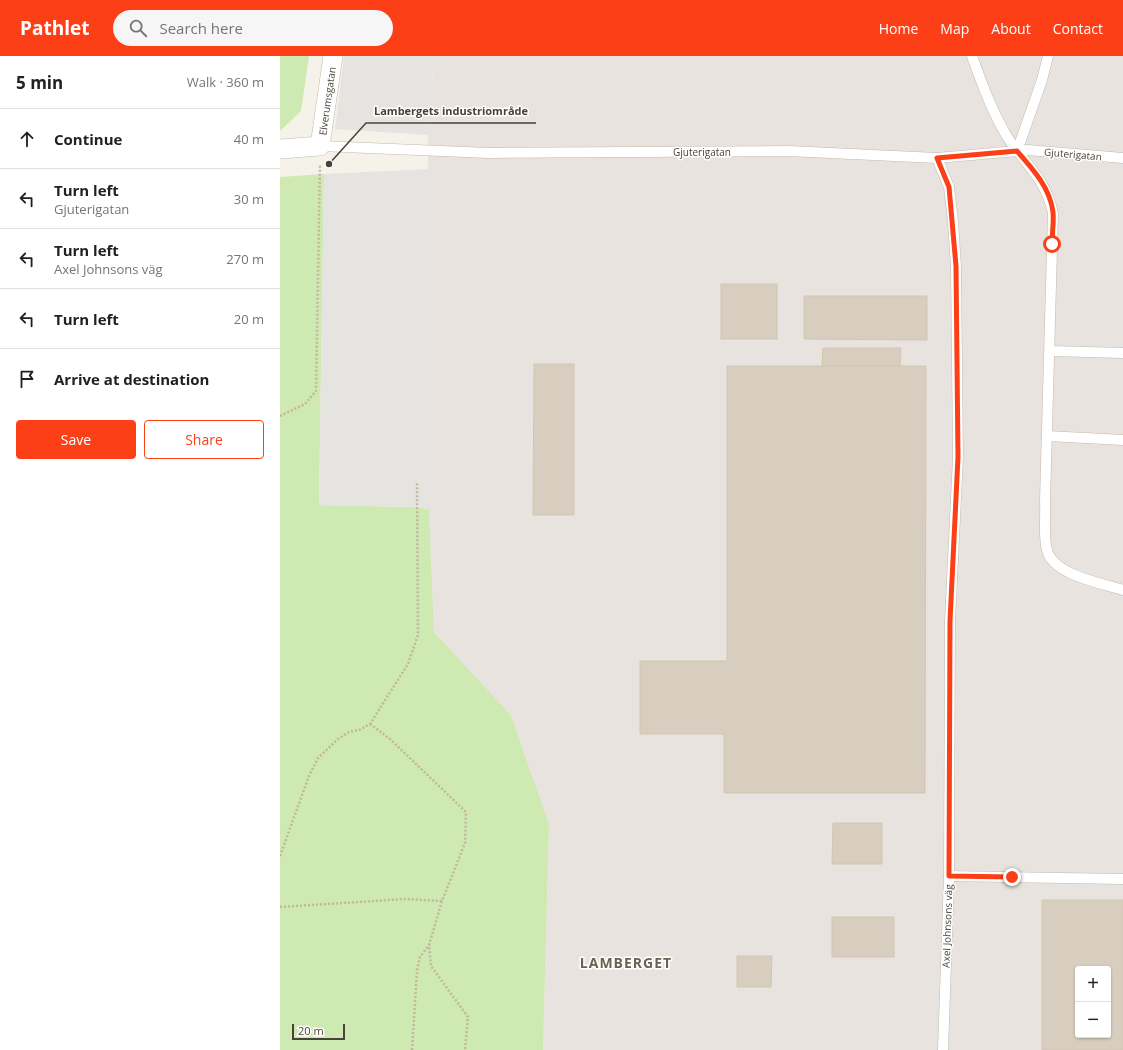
<!DOCTYPE html>
<meta charset="utf-8">
<style>
:root{--surface:#fff;--page:#f6f6f6;--text:#202124;--muted:#757577;--line:#e0e0e0;--accent:#fd3f18}
body{margin:0;font-family:"Open Sans",sans-serif;background:var(--page);color:var(--text)}
.controls{position:absolute;right:12px;bottom:12px;display:grid;overflow:hidden;border-radius:4px;box-shadow:0 1px 3px #0004}
.controls button{width:36px;height:36px;display:grid;place-items:center;padding:0;border:0;border-bottom:1px solid var(--line);background:var(--surface);color:var(--text);font:20px sans-serif}
.scale{position:absolute;left:12px;bottom:10px;width:53px;box-sizing:border-box;padding-left:4px;border:2px solid #494237;border-top:0;font-size:11px;line-height:14px;white-space:nowrap;color:#494237;-webkit-text-stroke:3px #fff;paint-order:stroke}
.stop{position:absolute;width:12px;height:12px;margin:-9px;border:3px solid #fd3f18;border-radius:50%;background:#fff}
.stop.end{background:#fd3f18;border-color:#fff;box-shadow:0 1px 4px #0008}
.list{margin:0;padding:0;list-style:none}
h2{display:flex;justify-content:space-between;align-items:center;height:52px;margin:0;padding:0 16px;font-size:17px}
h2 small{font-size:13px;font-weight:400;color:var(--muted)}
.list li{display:grid;grid-template-columns:26px 1fr auto;gap:12px;align-items:center;box-sizing:border-box;height:60px;padding:0 16px;border-top:1px solid var(--line)}
.list b{display:block;font-size:15px;white-space:nowrap}
.list p{margin:0;font-size:13px;white-space:nowrap;color:var(--muted)}
.list em{font-size:13px;font-style:normal;color:var(--muted)}
.actions{display:flex;gap:8px;padding:12px 16px}
.actions a{flex:1;padding:9px 0;border:1px solid var(--accent);border-radius:4px;text-align:center;font-size:14px;color:var(--accent)}
.actions .main{background:var(--accent);color:#fff}
.icon{flex:none;width:22px;height:22px;fill:none;stroke:currentColor;stroke-width:2;stroke-linecap:round;stroke-linejoin:round}
.map{position:relative;flex:none;width:843px;height:994px;overflow:hidden}
header{display:flex;align-items:center;gap:24px;box-sizing:border-box;height:56px;padding:0 20px;background:var(--accent);color:#fff}
header strong{font-size:19px}
nav{display:flex;gap:22px;margin-inline-start:auto;font-size:14px}
.search{width:280px;height:36px;background:var(--page);display:flex;align-items:center;gap:10px;box-sizing:border-box;padding:0 14px;border-radius:22px;color:var(--muted);font-size:15px}
main{display:flex}
aside{flex:1;background:var(--surface)}
.map>svg:first-child{display:block}
.industrial{fill:#e8e3de;fill-rule:evenodd}
.green{fill:#cfe9b2}
.parking{fill:#e6e4e1}
.building{fill:#d7cebf;stroke:#d2c6b2;fill-rule:evenodd}
.lines{fill:none;stroke-linecap:round;stroke-linejoin:round}
.lane-casing{stroke:#c1baac;stroke-width:11}
.street-casing{stroke:#c1baac;stroke-width:20}
.path{stroke:#c3b69d;stroke-width:2.5;stroke-dasharray:2 2;stroke-linecap:butt}
.lane{stroke:#fff;stroke-width:10}
.street{stroke:#fff;stroke-width:19}
.route{stroke:#fd3f18;stroke-width:5}
.labels{text-anchor:middle;dominant-baseline:central;stroke-width:3;stroke-linejoin:round;paint-order:stroke}
.street-label{font-size:10px;fill:#494237;stroke:#fff}
.district-label{font-size:14px;font-weight:bold;letter-spacing:1px;fill:#6c614e;stroke:#fff}
.leader{fill:none;stroke:#494237;stroke-width:1.5}
.callout-dot{fill:#494237;stroke:#fff;stroke-width:1.5}
.callout-label{font-size:11px;text-anchor:middle;font-weight:bold;fill:#494237;stroke:#fff;stroke-width:3;stroke-linejoin:round;paint-order:stroke}
</style>
<header>
<strong>Pathlet</strong>
<div class="search"><svg class="icon" aria-label="search" viewBox="0 0 24 24"><circle cx="10" cy="10" r="6"/><path d="M15 15l6 6"/></svg>Search here</div>
<nav><a>Home</a><a>Map</a><a>About</a><a>Contact</a></nav>
</header>
<main>
<aside>
<h2>5 min<small>Walk · 360 m</small></h2>
<ul class="list">
<li><svg class="icon" aria-label="ahead" viewBox="0 0 24 24"><path d="M12 20V5M6 11l6-6 6 6"/></svg><div><b>Continue</b></div><em>40 m</em></li>
<li><svg class="icon" aria-label="left" viewBox="0 0 24 24"><path d="M17 20v-9H6M10 6l-5 5 5 5"/></svg><div><b>Turn left</b><p>Gjuterigatan</p></div><em>30 m</em></li>
<li><svg class="icon" aria-label="left" viewBox="0 0 24 24"><path d="M17 20v-9H6M10 6l-5 5 5 5"/></svg><div><b>Turn left</b><p>Axel Johnsons väg</p></div><em>270 m</em></li>
<li><svg class="icon" aria-label="left" viewBox="0 0 24 24"><path d="M17 20v-9H6M10 6l-5 5 5 5"/></svg><div><b>Turn left</b></div><em>20 m</em></li>
<li><svg class="icon" aria-label="arrive" viewBox="0 0 24 24"><path d="M6 21V4h12l-3 4 3 4H6"/></svg><div><b>Arrive at destination</b></div></li>
</ul>
<div class="actions"><a class="main">Save</a><a>Share</a></div>
</aside>
<div class="map">
<svg width="843" height="994" viewBox="0 0 843 994">
<rect width="100%" height="100%" fill="#f5f2e9"/>
<path class="industrial" d="M 154,0 L 843,0 L 843,994 L 263,994 L 269,768 L 231,659 L 154,576 L 149,453 L 148,79 ZM 798,913 L 828,913 L 828,979 L 798,979 Z"/>
<g class="green">
<polygon points="0,0 29,0 21,55 0,75"/>
<polygon points="44,118 39,449 134,451 149,453 154,576 231,659 269,768 263,994 0,994 0,121"/>
</g>
<g class="parking">
<polygon points="64,0 154,0 148,79 55,73"/>
<polygon points="149,113 149,453 134,451 39,449 44,118"/>
</g>
<g class="building">
<rect x="441" y="228" width="56" height="55"/>
<polygon points="524,240 647,240 647,284 524,283"/>
<polygon points="543,292 621,292 620,310 542,310"/>
<polygon points="254,308 294,308 294,459 253,459"/>
<polygon points="447,310 646,310 645,737 444,737 444,678 360,678 360,605 447,605"/>
<polygon points="553,767 602,767 602,808 552,808"/>
<path d="M 762,844 L 843,844 L 843,994 L 762,994 ZM 798,913 L 828,913 L 828,979 L 798,979 Z"/>
<rect x="552" y="861" width="62" height="40"/>
<polygon points="457,900 492,900 491,931 457,931"/>
</g>
<g class="lines">
<defs>
<g id="lane">
<path d="M 692,0 C 702,28 712,56 728,82 C 746,110 765,121 773,157 L 765,445 C 766,460 763,480 767,494 C 773,519 821,527 843,534"/>
<polyline points="40,90 209,97 508,95 657,102 748,94 843,102"/>
<polyline points="737,95 762,24 768,0"/>
<polyline points="657,102 669,131 673,165 676,211 678,401 670,565 669,820 663,994"/>
<polyline points="770,295 843,297"/>
<polyline points="767,380 843,384"/>
<polyline points="669,820 843,823"/>
</g>
<polyline id="street" points="0,93 40,90 53,0"/>
</defs>
<use href="#lane" class="lane-casing"/>
<use href="#street" class="street-casing"/>
<g class="path">
<polyline points="0,360 25,348 36,335 40,108"/>
<polyline points="90,668 110,683 186,756 185,787 162,845 149,889 151,910 188,961 185,994"/>
<polyline points="0,800 29,720 38,702 58,683 69,676 79,674 90,668 128,608 138,579 137,427"/>
<polyline points="0,851 125,843 162,845"/>
<polyline points="132,994 137,915 140,901 149,889"/>
</g>
<use href="#lane" class="lane"/>
<use href="#street" class="street"/>
</g>
<g class="lines">
<path class="route" d="M 732,821 L 669,820 L 670,565 L 678,401 L 676,210 L 669,131 L 657,102 L 737,95 C 753,113 770,132 773,156 C 774,167 772,178 772,188"/>
</g>
<g class="labels">
<g class="street-label">
<text transform="translate(47 45) rotate(-82)">Elverumsgatan</text>
<text x="422" y="96">Gjuterigatan</text>
<text transform="translate(793 98) rotate(5)">Gjuterigatan</text>
<text transform="translate(667 870) rotate(-88)">Axel Johnsons väg</text>
</g>
<g class="district-label">
<text x="346" y="906">LAMBERGET</text>
</g>
</g>
<path class="leader" d="M49 108L86 67H256"/>
<circle class="callout-dot" cx="49" cy="108" r="4"/>
<g class="callout-label">
<text x="171" y="59">Lambergets industriområde</text>
</g>
</svg>
<div class="controls">
<button>+</button>
<button>−</button>
</div>
<div class="scale">20 m</div>
<div class="stop" style="left:772px;top:188px"></div>
<div class="stop end" style="left:732px;top:821px"></div>
</div>
</main>
